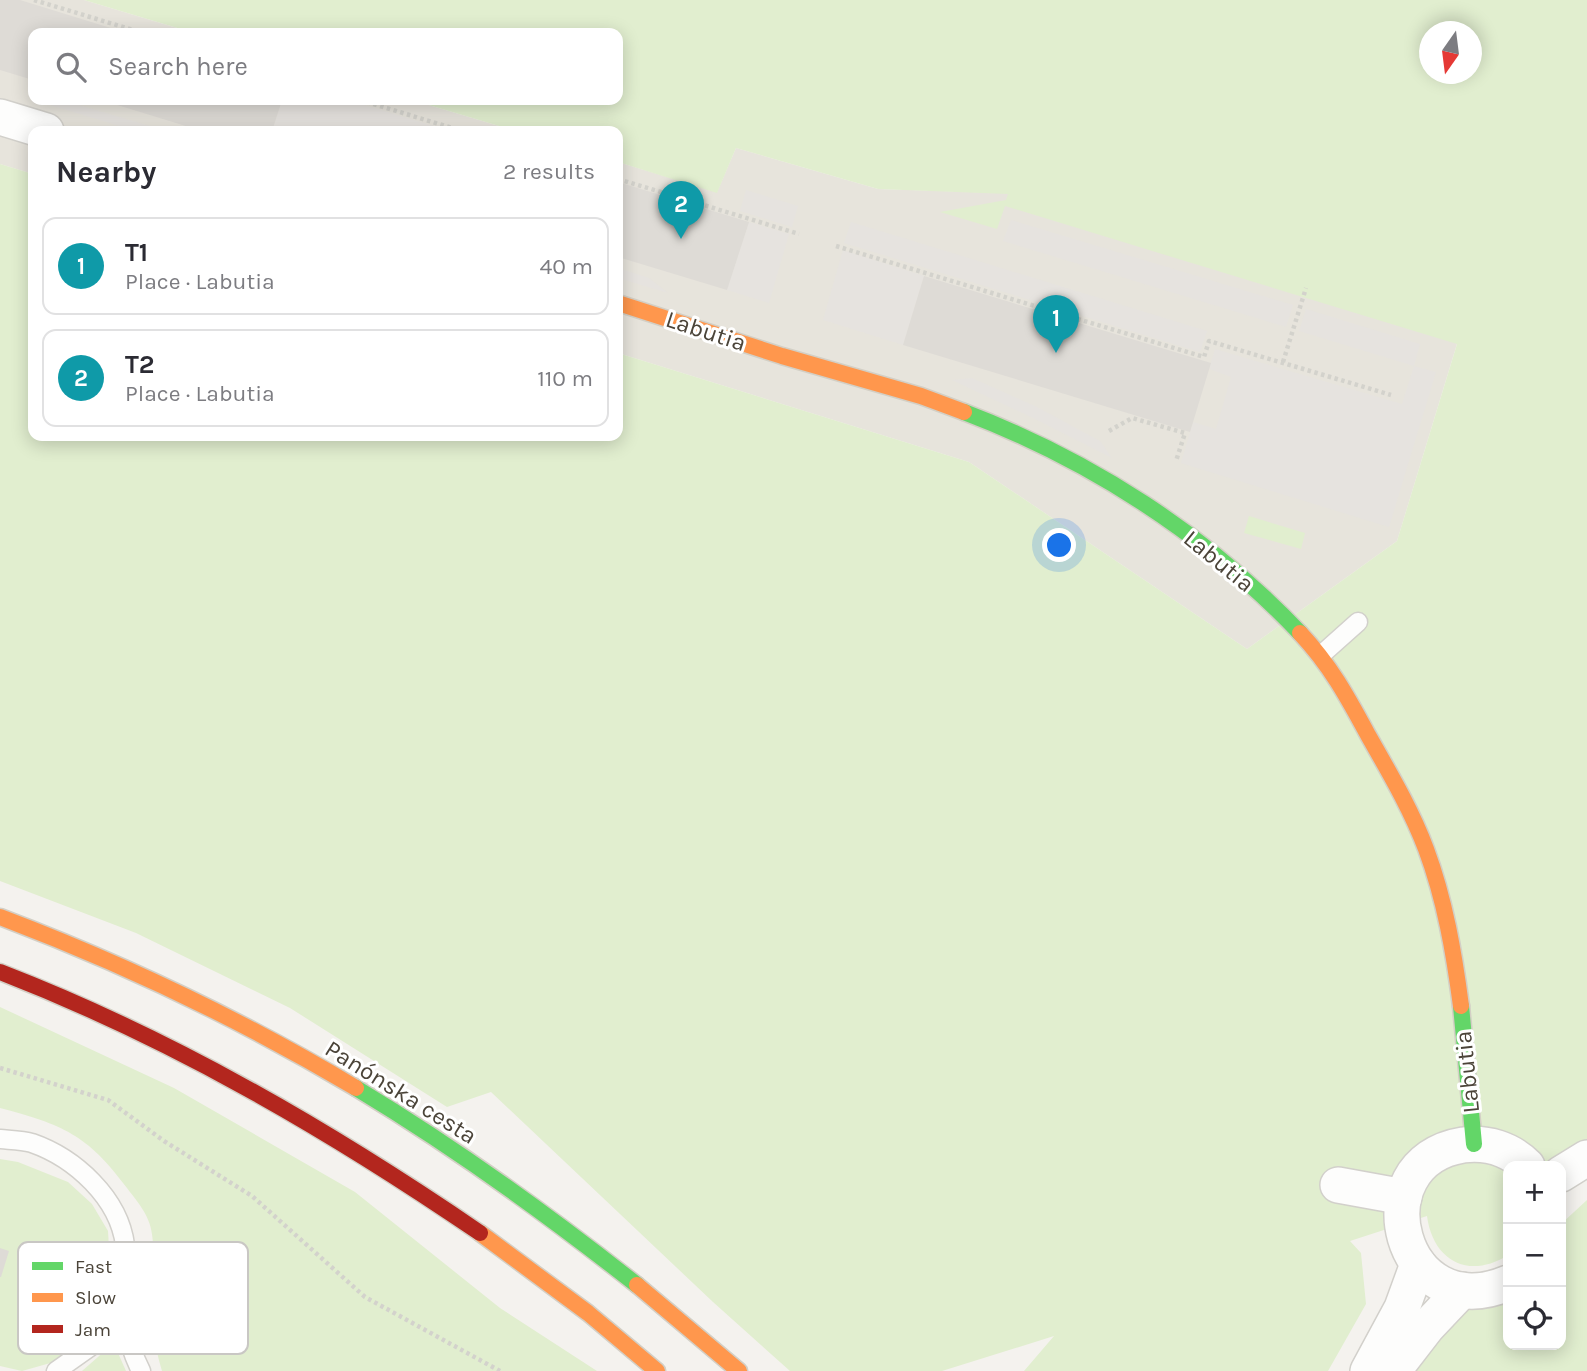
<!DOCTYPE html>
<meta charset="utf-8">
<style>
:root{--surface:#fff;--page:#f7f7f7;--text:#2b2b33;--muted:#7c7c81;--line:#e1e1e2;--accent:#868178}
body{margin:0;font-family:Karla,sans-serif;background:var(--page);color:var(--text)}
.controls{position:absolute;right:21px;bottom:21px;display:grid;overflow:hidden;border-radius:14px;box-shadow:0 4px 18px #0003}
.controls button{width:63px;height:63px;display:grid;place-items:center;padding:0;border:0;border-bottom:2px solid var(--line);background:var(--surface);color:var(--text);font:35px sans-serif}
.compass{position:absolute;left:1419px;top:21px;width:63px;height:63px;border-radius:50%;background:var(--surface);box-shadow:0 4px 18px #0003;rotate:194deg}
.you{position:absolute;left:1060px;top:546px;width:24px;height:24px;margin:-18px;border:5px solid #fff;border-radius:50%;background:#1a73e8;box-shadow:0 0 0 10px #1a73e833}
.badge{display:grid;place-items:center;width:46px;height:46px;border-radius:50%;background:var(--accent);color:#fff;font-size:23px;font-weight:700}
.pin{position:absolute;translate:-50% -58px;filter:drop-shadow(0 2px 4px #0008)}
.pin::after{content:'';position:absolute;top:37px;width:24px;height:21px;background:inherit;clip-path:polygon(0 0,100% 0,50% 100%)}
.list{margin:0;padding:0;list-style:none}
h2{display:flex;justify-content:space-between;align-items:center;height:91px;margin:0;padding:0 28px;font-size:30px}
h2 small{font-size:23px;font-weight:400;color:var(--muted)}
.list li{display:grid;grid-template-columns:46px 1fr auto;gap:21px;align-items:center;box-sizing:border-box;height:98px;margin:0 14px 14px;padding:0 14px;border:2px solid var(--line);border-radius:14px}
.list b{display:block;font-size:26px;white-space:nowrap}
.list p{margin:0;font-size:23px;white-space:nowrap;color:var(--muted)}
.list em{font-size:23px;font-style:normal;color:var(--muted)}
.icon{flex:none;width:38px;height:38px;fill:none;stroke:currentColor;stroke-width:2;stroke-linecap:round;stroke-linejoin:round}
.map{position:relative;flex:none;width:1587px;height:1371px;overflow:hidden}
.search{position:absolute;background:var(--surface);box-shadow:0 4px 18px #0003;left:28px;top:28px;width:595px;height:77px;display:flex;align-items:center;gap:18px;box-sizing:border-box;padding:0 24px;border-radius:14px;color:var(--muted);font-size:26px}
.panel{position:absolute;background:var(--surface);box-shadow:0 4px 18px #0003;left:28px;top:126px;width:595px;height:315px;border-radius:14px}
.map>svg:first-child{display:block}
.residential{fill:#e7e4dc}
.green{fill:#e1eecf;fill-rule:evenodd}
.parking{fill:#e6e3df}
.building{fill:#dedbd6}
.lines{fill:none;stroke-linecap:round;stroke-linejoin:round}
.lane-casing{stroke:#d2d0cb;stroke-width:21}
.street-casing{stroke:#d2d0cb;stroke-width:38}
.fast-casing{stroke:#d3cfc5;stroke-width:19}
.slow-casing{stroke:#d3cfc5;stroke-width:19}
.jam-casing{stroke:#d3cfc5;stroke-width:19}
.path{stroke:#d3d2cc;stroke-width:4.5;stroke-dasharray:3.5 3.5;stroke-linecap:butt}
.lane{stroke:#fdfdfc;stroke-width:18}
.street{stroke:#fdfdfc;stroke-width:35}
.fast{stroke:#63d668;stroke-width:16}
.slow{stroke:#ff974d;stroke-width:16}
.jam{stroke:#b3261e;stroke-width:16}
.labels{text-anchor:middle;dominant-baseline:central;stroke-width:6;stroke-linejoin:round;paint-order:stroke}
.street-label{font-size:24px;fill:#4b4439;stroke:#fff}
.key{fill:#fff;stroke:#c9c7c4;stroke-width:2}
.key-label{font-size:19px;fill:#4b4439}
</style>
<div class="map">
<svg width="1587" height="1371" viewBox="0 0 1587 1371">
<rect width="100%" height="100%" fill="#f4f2ee"/>
<g class="residential">
<polygon points="0,0 84,0 194,33 33,33 33,100 412,100 516,131 33,131 33,174 0,164"/>
<polygon points="736,148 878,189 1498,209 1397,541 1247,649 969,462 618,353 618,162 717,192"/>
</g>
<g class="green">
<path d="M 84,0 L 1587,0 L 1587,1165 L 1508,1166 L 1508,1255 C 1469,1280 1433,1261 1427,1216 L 1350,1241 L 1361,1253 L 1366,1304 L 1328,1371 L 1024,1371 L 1054,1336 L 942,1371 L 790,1371 L 713,1302 L 491,1092 L 447,1107 L 290,1008 L 136,933 L 0,881 L 0,164 L 33,174 L 33,436 L 618,436 L 618,353 L 969,462 L 1247,649 L 1397,541 L 1457,344 L 1005,206 L 997,229 L 940,212 L 1006,200 L 1008,194 L 878,189 L 736,148 L 717,193 L 618,162 L 618,131 L 516,131 L 412,100 L 618,100 L 618,33 L 194,33 ZM 1430,32 L 1472,32 L 1472,74 L 1430,74 Z"/>
<polygon points="1249,516 1305,533 1301,549 1244,533"/>
<path d="M 0,1007 L 174,1088 L 355,1192 L 500,1308 L 597,1371 L 162,1371 C 152,1339 150,1305 151,1271 C 151,1262 153,1253 153,1244 C 152,1218 142,1208 127,1188 C 87,1134 63,1125 0,1108 Z"/>
<polygon points="0,1159 18,1162 68,1182 92,1204 108,1231 110,1265 106,1299 85,1343 54,1362 22,1371 0,1366"/>
<polygon points="1587,1200 1587,1371 1400,1371 1508,1272 1508,1345 1561,1345 1561,1224"/>
<polygon points="106,1350 118,1353 126,1371 82,1371"/>
</g>
<g class="parking">
<polygon points="30,99 62,100 167,131 136,131"/>
<polygon points="282,100 348,100 450,131 272,131"/>
<polygon points="746,190 798,206 792,227 740,211"/>
<polygon points="1011,220 1293,305 1286,327 1003,241"/>
<polygon points="749,222 789,234 769,303 727,290"/>
<polygon points="851,222 1207,331 1200,352 844,243"/>
<polygon points="843,250 924,276 903,345 823,320"/>
<polygon points="618,268 649,278 668,293 618,278"/>
<polygon points="1306,309 1420,344 1414,366 1436,372 1389,527 1181,463 1193,422 1216,429 1231,377 1209,369 1215,349 1402,404 1414,366 1299,331"/>
<polygon points="972,378 1037,407 1100,441 1112,458 1033,418 952,380"/>
</g>
<g class="building">
<polygon points="0,0 20,0 127,33 33,33 33,80 0,70"/>
<polygon points="101,100 282,100 272,131 202,131"/>
<polygon points="618,182 749,222 727,290 618,257"/>
<polygon points="924,276 1211,363 1190,432 903,345"/>
<polygon points="0,1248 9,1251 1,1277 0,1277"/>
</g>
<g class="lines">
<defs>
<g id="lane">
<polyline points="1321,655 1358,622"/>
<path d="M 0,1139 C 10,1140 22,1140 32,1143 C 75,1158 119,1198 125,1245 C 127,1256 125,1267 125,1278 C 124,1315 124,1337 141,1371"/>
<polyline points="56,1371 124,1323"/>
</g>
<g id="street">
<polyline points="0,117 46,131"/>
<polyline points="1561,1174 1587,1158"/>
<polyline points="1338,1185 1404,1197"/>
<path d="M 1508,1283 C 1400,1329 1357,1162 1463,1145 C 1487,1142 1510,1149 1527,1166"/>
<polyline points="1368,1371 1402,1308 1418,1264"/>
<polyline points="1393,1371 1427,1327 1462,1290"/>
</g>
<g id="fast">
<path d="M 964,412 C 1090,460 1207,535 1300,633"/>
<polyline points="1461,1006 1474,1144"/>
<path d="M 356,1088 C 454,1147 547,1214 637,1285"/>
</g>
<g id="slow">
<polyline points="618,303 782,356 921,396 964,412"/>
<path d="M 1300,633 C 1330,665 1347,696 1368,735 C 1389,772 1411,809 1426,849 C 1445,900 1454,953 1461,1006"/>
<path d="M 0,917 C 124,964 242,1020 356,1088"/>
<polyline points="480,1233 588,1313 657,1371"/>
<polyline points="637,1285 739,1371"/>
</g>
<path id="jam" d="M 0,972 C 171,1038 329,1130 480,1233"/>
</defs>
<use href="#lane" class="lane-casing"/>
<use href="#street" class="street-casing"/>
<use href="#fast" class="fast-casing"/>
<use href="#slow" class="slow-casing"/>
<use href="#jam" class="jam-casing"/>
<g class="path">
<polyline points="34,0 143,33"/>
<polyline points="360,100 462,131"/>
<polyline points="618,179 799,234"/>
<polyline points="836,246 1204,357 1209,341 1391,395"/>
<polyline points="1283,362 1306,288"/>
<polyline points="1109,431 1132,418 1185,433 1176,461"/>
<polyline points="0,1068 108,1100 164,1141 252,1196 365,1297 500,1371"/>
</g>
<use href="#lane" class="lane"/>
<use href="#street" class="street"/>
<use href="#fast" class="fast"/>
<use href="#slow" class="slow"/>
<use href="#jam" class="jam"/>
</g>
<g class="labels">
<g class="street-label">
<text transform="translate(706 331) rotate(18)">Labutia</text>
<text transform="translate(1219 561) rotate(39)">Labutia</text>
<text transform="translate(1467 1072) rotate(-96)">Labutia</text>
<text transform="translate(401 1092) rotate(32)">Panónska cesta</text>
</g>
</g>
<rect x="18" y="1242" width="230" height="112" rx="10" class="key"/>
<rect x="32" y="1262" width="31" height="8" fill="#63d668"/>
<rect x="32" y="1293" width="31" height="9" fill="#ff974d"/>
<rect x="32" y="1325" width="31" height="8" fill="#b3261e"/>
<g class="key-label">
<text x="75" y="1273">Fast</text>
<text x="75" y="1304">Slow</text>
<text x="75" y="1336">Jam</text>
</g>
</svg>
<div class="controls">
<button>+</button>
<button>−</button>
<button><svg class="icon" aria-label="locate" viewBox="0 0 24 24"><circle cx="12" cy="12" r="6"/><path d="M12 2v4M12 18v4M2 12h4M18 12h4"/></svg></button>
</div>
<svg class="compass" viewBox="-18 -18 36 36"><path d="M0-13l5 13h-10z" fill="#e53935"/><path d="M0 13l5-13h-10z" fill="#7c7c81"/></svg>
<div class="you"></div>
<div class="pin badge" style="left:1056px;top:353px;background:#0f9aa8">1</div>
<div class="pin badge" style="left:681px;top:239px;background:#0f9aa8">2</div>
<div class="search"><svg class="icon" aria-label="search" viewBox="0 0 24 24"><circle cx="10" cy="10" r="6"/><path d="M15 15l6 6"/></svg>Search here</div>
<section class="panel">
<h2>Nearby<small>2 results</small></h2>
<ul class="list">
<li><span class="badge" style="background:#0f9aa8">1</span><div><b>T1</b><p>Place · Labutia</p></div><em>40 m</em></li>
<li><span class="badge" style="background:#0f9aa8">2</span><div><b>T2</b><p>Place · Labutia</p></div><em>110 m</em></li>
</ul>
</section>
</div>
